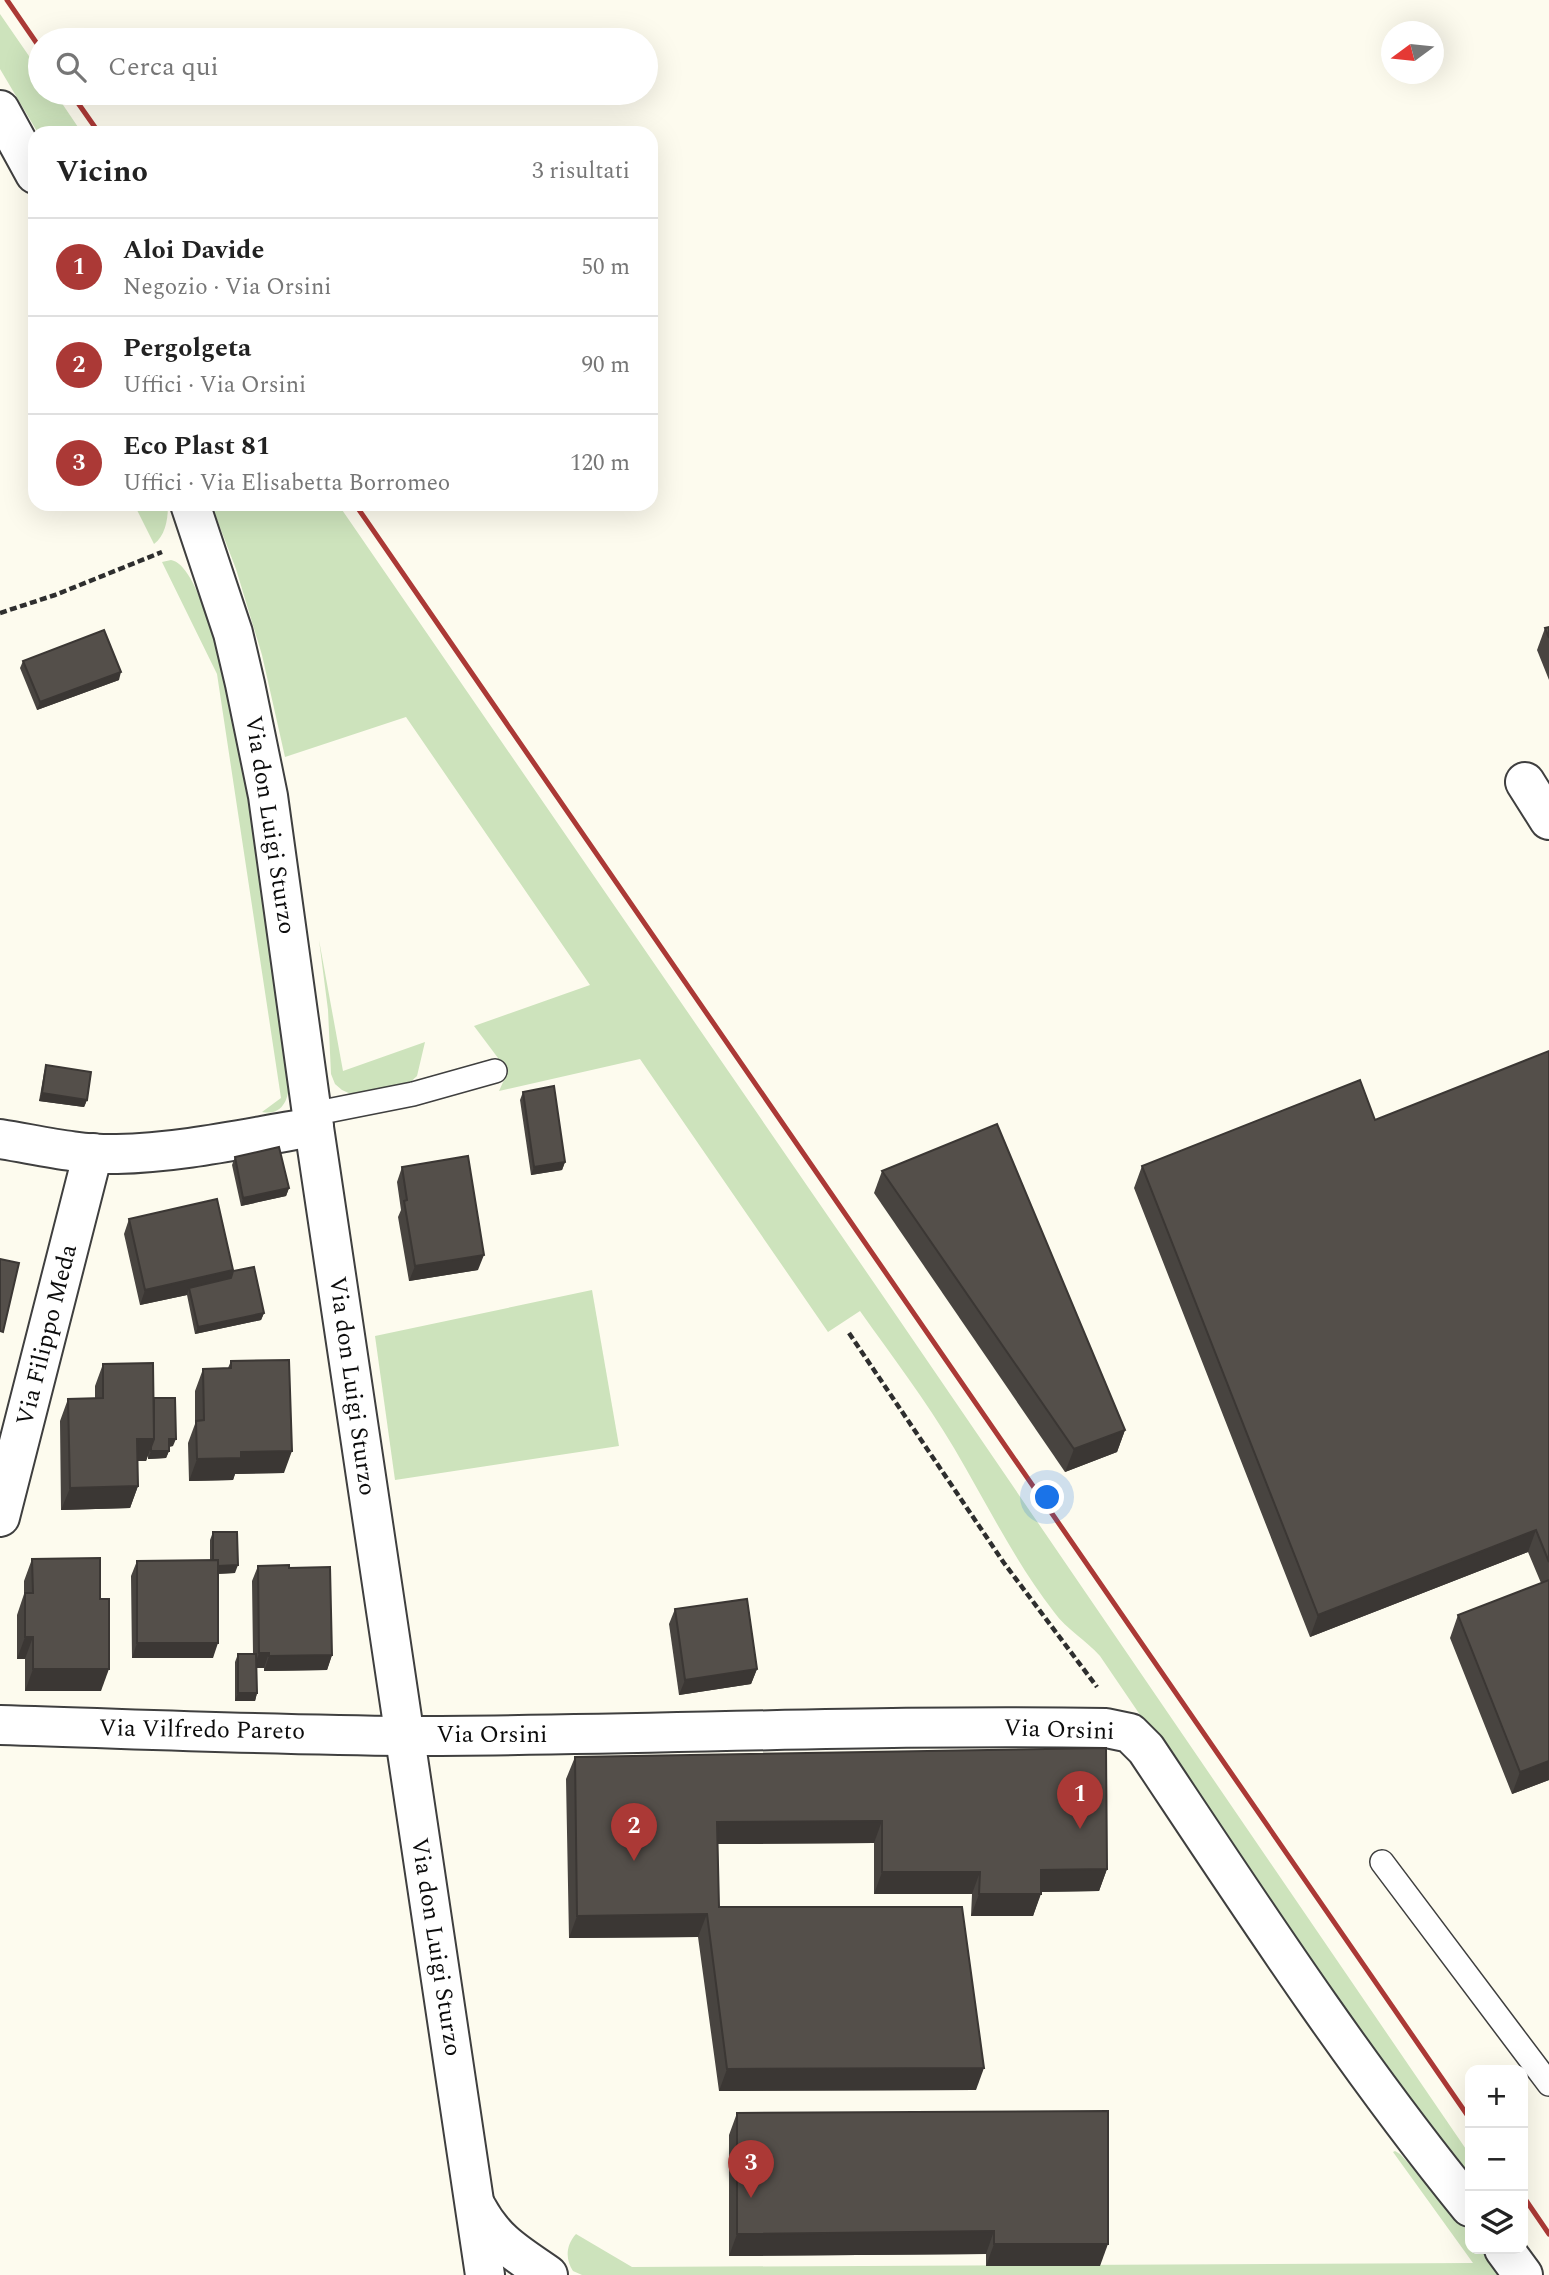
<!DOCTYPE html>
<html lang="it">
<meta charset="utf-8">
<style>
:root{--surface:#fff;--page:#f2f2f2;--text:#222;--muted:#767676;--line:#e0e0e0;--accent:#ab3936}
body{margin:0;font-family:Spectral,serif;background:var(--page);color:var(--text)}
.controls{position:absolute;right:21px;bottom:21px;display:grid;overflow:hidden;border-radius:14px;box-shadow:0 7px 28px #0002}
.controls button{width:63px;height:63px;display:grid;place-items:center;padding:0;border:0;border-bottom:2px solid var(--line);background:var(--surface);color:var(--text);font:35px sans-serif}
.compass{position:absolute;left:1381px;top:21px;width:63px;height:63px;border-radius:50%;background:var(--surface);box-shadow:0 7px 28px #0002;rotate:255deg}
.you{position:absolute;left:1048px;top:1498px;width:24px;height:24px;margin:-18px;border:5px solid #fff;border-radius:50%;background:#1a73e8;box-shadow:0 0 0 10px #1a73e833}
.badge{display:grid;place-items:center;width:46px;height:46px;border-radius:50%;background:var(--accent);color:#fff;font-size:23px;font-weight:700}
.pin{position:absolute;translate:-50% -58px;filter:drop-shadow(0 2px 4px #0008)}
.pin::after{content:'';position:absolute;top:37px;width:24px;height:21px;background:inherit;clip-path:polygon(0 0,100% 0,50% 100%)}
.list{margin:0;padding:0;list-style:none}
h2{display:flex;justify-content:space-between;align-items:center;height:91px;margin:0;padding:0 28px;font-size:30px}
h2 small{font-size:23px;font-weight:400;color:var(--muted)}
.list li{display:grid;grid-template-columns:46px 1fr auto;gap:21px;align-items:center;box-sizing:border-box;height:98px;padding:0 28px;border-top:2px solid var(--line)}
.list b{display:block;font-size:26px;white-space:nowrap}
.list p{margin:0;font-size:23px;white-space:nowrap;color:var(--muted)}
.list em{font-size:23px;font-style:normal;color:var(--muted)}
.icon{flex:none;width:38px;height:38px;fill:none;stroke:currentColor;stroke-width:2;stroke-linecap:round;stroke-linejoin:round}
.map{position:relative;flex:none;width:1549px;height:2275px;overflow:hidden}
.search{position:absolute;background:var(--surface);box-shadow:0 7px 28px #0002;left:28px;top:28px;width:630px;height:77px;display:flex;align-items:center;gap:18px;box-sizing:border-box;padding:0 24px;border-radius:38px;color:var(--muted);font-size:26px}
.panel{position:absolute;background:var(--surface);box-shadow:0 7px 28px #0002;left:28px;top:126px;width:630px;height:385px;border-radius:21px}
.map>svg:first-child{display:block}
.green{fill:#cde3bc}
.lines{fill:none;stroke-linecap:round;stroke-linejoin:round}
.service-casing{stroke:#3f3f3f;stroke-width:26}
.minor-casing{stroke:#3f3f3f;stroke-width:42}
.path{stroke:#2e2e2e;stroke-width:4.5;stroke-dasharray:7 3.5;stroke-linecap:butt}
.service{stroke:#fff;stroke-width:23}
.minor{stroke:#fff;stroke-width:38}
.rail{stroke:#ab3936;stroke-width:5}
.wall{fill:#484440}
.shaded-wall{fill:#3b3734}
.building{fill:#544f4a;stroke:#3b3734;stroke-width:2}
.labels{text-anchor:middle;dominant-baseline:central;stroke-width:7;stroke-linejoin:round;paint-order:stroke}
.street-label{font-size:24px;fill:#0c0c0c;stroke:#fff}
</style>
<div class="map">
<svg width="1549" height="2275" viewBox="0 0 1549 2275">
<rect width="100%" height="100%" fill="#fdfbee"/>
<g class="green">
<polygon points="0,14 40,72 40,93 55,93 82,133 38,133 0,69"/>
<path d="M 134,504 L 168,504 C 168,518 166,535 154,544 Z"/>
<path d="M 211,504 L 338,504 L 883,1296 L 1470,2155 L 1470,2181 L 1454,2163 L 1253,1881 L 1100,1656 C 1086,1640 1067,1630 1054,1612 C 1015,1562 986,1502 954,1448 C 926,1401 892,1356 860,1311 L 828,1332 L 640,1059 L 499,1091 L 504,1080 L 498,1058 L 474,1026 L 590,985 L 406,717 L 285,757 L 262,655 L 236,569 Z"/>
<path d="M 171,560 C 230,569 279,1016 289,1082 C 289,1100 282,1116 262,1112 L 281,1098 L 217,674 L 162,562 Z"/>
<polygon points="319,940 343,1071 425,1042 417,1076 406,1086 353,1095 342,1090 335,1084 331,1074 328,1010"/>
<polygon points="592,1290 619,1446 395,1480 375,1336"/>
<path d="M 1395,2151 L 1400,2154 L 1450,2208 L 1470,2235 L 1470,2249 L 1481,2249 L 1501,2275 L 582,2275 L 573,2271 C 565,2259 566,2245 576,2234 L 632,2267 L 1473,2263 L 1393,2152 Z"/>
</g>
<g class="lines">
<defs>
<g id="service">
<polyline points="312,1114 413,1094 495,1071"/>
<polyline points="1382,1862 1549,2084"/>
</g>
<g id="minor">
<polyline points="0,110 35,174"/>
<polyline points="190,504 233,633 245,684 268,796 312,1114 485,2275"/>
<polyline points="1525,782 1549,820"/>
<path d="M 0,1139 C 38,1145 78,1155 117,1154 C 181,1153 251,1137 314,1127"/>
<polyline points="0,1517 93,1153"/>
<path d="M 0,1725 C 135,1729 271,1735 406,1736 C 639,1736 873,1724 1106,1728 L 1130,1733 L 1146,1749 C 1250,1905 1352,2062 1470,2207"/>
<path d="M 477,2208 C 495,2242 518,2254 548,2275"/>
<polyline points="1504,2249 1523,2275"/>
</g>
</defs>
<use href="#service" class="service-casing"/>
<use href="#minor" class="minor-casing"/>
<g class="path">
<polyline points="0,613 55,595 162,552"/>
<polyline points="849,1333 1004,1563 1097,1687"/>
</g>
<use href="#service" class="service"/>
<use href="#minor" class="minor"/>
<g class="rail">
<polyline points="7,0 40,48"/>
<polyline points="71,93 99,133"/>
<polyline points="355,504 1470,2119"/>
<polyline points="1523,2196 1549,2234"/>
</g>
</g>
<g class="wall">
<polygon points="1549,627 1549,680 1537,650 1545,628"/>
<polygon points="23,661 119,680 37,710 20,668"/>
<polygon points="1549,1051 1549,1780 1512,1794 1450,1638 1458,1615 1541,1583 1528,1552 1310,1637 1134,1188 1142,1166 1375,1120"/>
<polygon points="46,1065 87,1100 84,1107 39,1101 44,1073"/>
<polygon points="523,1092 565,1162 562,1170 531,1175 520,1100"/>
<polygon points="235,1157 289,1188 286,1196 241,1206 232,1165"/>
<polygon points="402,1167 478,1270 409,1281 398,1217 401,1210 397,1182"/>
<polygon points="882,1171 1125,1430 1117,1452 1065,1472 874,1193"/>
<polygon points="129,1219 233,1271 264,1313 261,1320 195,1334 187,1295 140,1305 124,1234"/>
<polygon points="231,1361 284,1473 235,1474 233,1480 189,1481 188,1443 195,1424 195,1391 203,1369 228,1368"/>
<polygon points="103,1364 154,1398 173,1446 169,1447 169,1451 166,1458 148,1459 148,1455 146,1461 137,1461 138,1486 130,1508 61,1510 60,1421 68,1399 95,1398 95,1386"/>
<polygon points="213,1532 235,1573 218,1574 213,1658 132,1658 131,1576 137,1561 210,1560 210,1540"/>
<polygon points="32,1559 101,1691 25,1691 25,1659 17,1659 17,1615 24,1594 24,1581"/>
<polygon points="258,1566 289,1568 332,1655 327,1670 264,1671 264,1668 257,1668 257,1693 255,1701 235,1701 235,1662 238,1654 253,1654 252,1581"/>
<polygon points="675,1609 757,1669 751,1684 679,1695 669,1624"/>
<polygon points="575,1757 1107,1869 1099,1891 1041,1892 1033,1916 971,1916 972,1894 874,1894 874,1843 718,1844 719,1907 976,2090 719,2091 698,1937 569,1938 566,1779"/>
<polygon points="737,2113 1100,2266 986,2266 986,2254 729,2256 729,2135"/>
</g>
<g class="shaded-wall">
<polygon points="121,672 119,680 37,710 40,702"/>
<polygon points="42,1093 87,1100 84,1107 39,1101"/>
<polygon points="565,1162 562,1170 531,1175 534,1167"/>
<polygon points="289,1188 286,1196 241,1206 243,1198"/>
<polygon points="484,1255 478,1270 409,1281 415,1266"/>
<polygon points="233,1270 228,1286 189,1288 187,1295 140,1305 145,1290"/>
<polygon points="264,1313 261,1320 195,1334 198,1327"/>
<polygon points="1125,1430 1117,1452 1065,1472 1074,1449"/>
<polygon points="137,1439 154,1439 146,1461 129,1461"/>
<polygon points="169,1439 176,1439 173,1446 166,1447"/>
<polygon points="151,1451 169,1451 166,1458 148,1459"/>
<polygon points="292,1451 284,1473 235,1474 233,1480 189,1481 197,1459 241,1452"/>
<polygon points="138,1486 130,1508 61,1510 70,1488"/>
<polygon points="1536,1530 1528,1552 1310,1637 1318,1615"/>
<polygon points="238,1565 235,1573 210,1574 213,1566"/>
<polygon points="25,1637 33,1637 25,1659 17,1659"/>
<polygon points="137,1643 218,1643 213,1658 132,1658"/>
<polygon points="259,1653 269,1653 264,1668 254,1668"/>
<polygon points="332,1655 327,1670 264,1671 269,1656"/>
<polygon points="33,1669 109,1669 101,1691 25,1691"/>
<polygon points="757,1669 751,1684 679,1695 685,1680"/>
<polygon points="238,1693 257,1693 255,1701 235,1701"/>
<polygon points="1549,1761 1549,1780 1512,1794 1520,1772"/>
<polygon points="882,1821 874,1843 709,1844 717,1822"/>
<polygon points="1107,1869 1099,1891 1033,1892 1041,1870"/>
<polygon points="882,1872 980,1872 972,1894 874,1894"/>
<polygon points="979,1894 1041,1894 1033,1916 971,1916"/>
<polygon points="707,1914 698,1937 569,1938 577,1916"/>
<polygon points="984,2068 976,2090 719,2091 727,2069"/>
<polygon points="994,2231 986,2254 729,2256 737,2234"/>
<polygon points="994,2244 1108,2244 1100,2266 986,2266"/>
</g>
<g class="building">
<polygon points="1549,627 1549,638 1545,628"/>
<polygon points="104,630 121,672 40,702 23,661"/>
<polygon points="1549,1051 1549,1562 1536,1530 1318,1615 1142,1166 1360,1080 1375,1120"/>
<polygon points="46,1065 91,1072 87,1100 42,1093"/>
<polygon points="554,1086 565,1162 534,1167 523,1092"/>
<polygon points="997,1124 1125,1430 1074,1449 882,1171"/>
<polygon points="279,1147 289,1188 243,1198 235,1157"/>
<polygon points="468,1156 484,1255 415,1266 404,1201 407,1200 402,1167"/>
<polygon points="217,1199 233,1270 145,1290 129,1219"/>
<polygon points="0,1259 19,1263 3,1332 0,1331"/>
<polygon points="254,1267 264,1313 198,1327 189,1288 231,1278 233,1271"/>
<polygon points="289,1360 292,1451 241,1452 241,1458 197,1459 196,1421 204,1420 203,1369 231,1368 231,1361"/>
<polygon points="153,1363 154,1439 137,1439 138,1486 70,1488 68,1399 103,1398 103,1364"/>
<polygon points="154,1398 175,1398 176,1439 169,1439 169,1451 151,1451 151,1447 154,1439"/>
<polygon points="213,1532 237,1532 238,1565 218,1566 218,1560 213,1560"/>
<polygon points="100,1558 100,1599 109,1599 109,1669 33,1669 33,1637 25,1637 25,1593 33,1593 32,1559"/>
<polygon points="218,1560 218,1643 137,1643 137,1561"/>
<polygon points="289,1565 289,1568 330,1567 332,1655 269,1656 269,1653 259,1653 258,1566"/>
<polygon points="1549,1580 1549,1761 1520,1772 1458,1615"/>
<polygon points="747,1599 757,1669 685,1680 675,1609"/>
<polygon points="238,1654 256,1654 257,1693 238,1693"/>
<polygon points="1106,1748 1107,1869 1041,1870 1041,1894 979,1894 980,1872 882,1872 882,1821 717,1822 719,1907 962,1907 984,2068 727,2069 707,1914 577,1916 575,1757"/>
<polygon points="1108,2111 1108,2244 994,2244 994,2231 737,2234 737,2113"/>
</g>
<g class="labels">
<g class="street-label">
<text transform="translate(270 825) rotate(81)">Via don Luigi Sturzo</text>
<text transform="translate(47 1335) rotate(-76)">Via Filippo Meda</text>
<text transform="translate(352 1386) rotate(82)">Via don Luigi Sturzo</text>
<text transform="translate(202 1730) rotate(1)">Via Vilfredo Pareto</text>
<text transform="translate(1059 1730) rotate(2)">Via Orsini</text>
<text x="492" y="1735">Via Orsini</text>
<text transform="translate(436 1947) rotate(81)">Via don Luigi Sturzo</text>
</g>
</g>
</svg>
<div class="controls">
<button>+</button>
<button>−</button>
<button><svg class="icon" aria-label="layers" viewBox="0 0 24 24"><path d="M12 4l9 5-9 5-9-5zM3 14l9 5 9-5"/></svg></button>
</div>
<svg class="compass" viewBox="-18 -18 36 36"><path d="M0-13l5 13h-10z" fill="#e53935"/><path d="M0 13l5-13h-10z" fill="#767676"/></svg>
<div class="you"></div>
<div class="pin badge" style="left:1080px;top:1829px">1</div>
<div class="pin badge" style="left:634px;top:1861px">2</div>
<div class="pin badge" style="left:751px;top:2198px">3</div>
<div class="search"><svg class="icon" aria-label="search" viewBox="0 0 24 24"><circle cx="10" cy="10" r="6"/><path d="M15 15l6 6"/></svg>Cerca qui</div>
<section class="panel">
<h2>Vicino<small>3 risultati</small></h2>
<ul class="list">
<li><span class="badge">1</span><div><b>Aloi Davide</b><p>Negozio · Via Orsini</p></div><em>50 m</em></li>
<li><span class="badge">2</span><div><b>Pergolgeta</b><p>Uffici · Via Orsini</p></div><em>90 m</em></li>
<li><span class="badge">3</span><div><b>Eco Plast 81</b><p>Uffici · Via Elisabetta Borromeo</p></div><em>120 m</em></li>
</ul>
</section>
</div>
